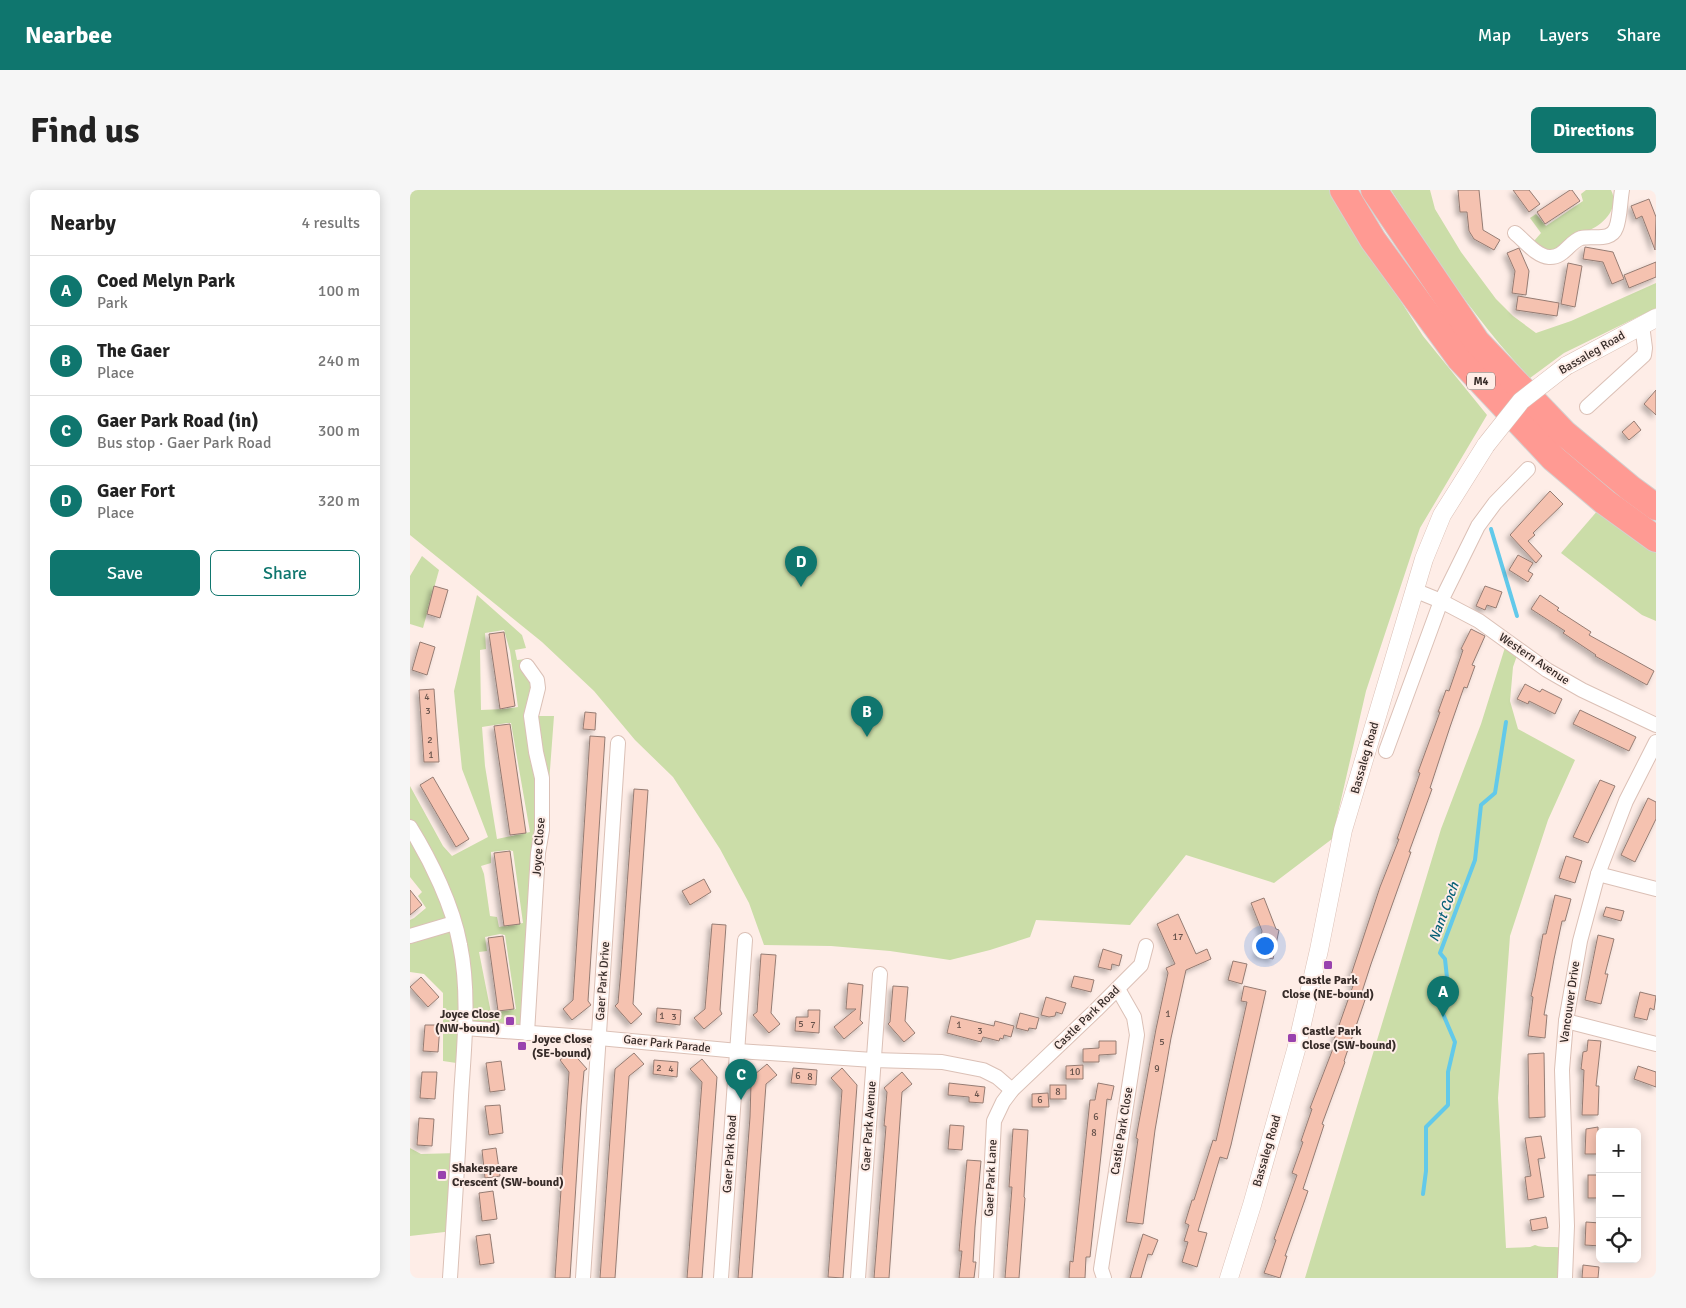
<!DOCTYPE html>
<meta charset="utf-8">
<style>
:root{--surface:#fff;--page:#f6f6f6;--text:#222;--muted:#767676;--line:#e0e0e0;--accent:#0f766e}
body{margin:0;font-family:Signika,sans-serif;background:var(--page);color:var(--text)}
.controls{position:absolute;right:15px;bottom:15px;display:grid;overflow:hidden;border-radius:8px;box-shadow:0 2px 12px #0003}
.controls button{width:45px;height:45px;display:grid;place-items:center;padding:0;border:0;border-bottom:1px solid var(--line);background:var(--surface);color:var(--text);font:25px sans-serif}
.you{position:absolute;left:854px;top:755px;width:18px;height:18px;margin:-12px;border:4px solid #fff;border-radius:50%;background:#1a73e8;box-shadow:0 0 0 8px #1a73e833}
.badge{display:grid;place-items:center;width:32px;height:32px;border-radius:50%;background:var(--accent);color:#fff;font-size:16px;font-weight:700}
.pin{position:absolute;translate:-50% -41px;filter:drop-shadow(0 1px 2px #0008)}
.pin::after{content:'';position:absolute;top:26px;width:18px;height:15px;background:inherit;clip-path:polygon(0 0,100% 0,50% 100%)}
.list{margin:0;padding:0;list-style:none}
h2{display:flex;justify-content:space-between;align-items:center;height:65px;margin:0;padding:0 20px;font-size:21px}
h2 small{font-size:16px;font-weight:400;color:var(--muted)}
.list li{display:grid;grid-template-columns:32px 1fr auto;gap:15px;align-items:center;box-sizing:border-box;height:70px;padding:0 20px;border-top:1px solid var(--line)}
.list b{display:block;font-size:19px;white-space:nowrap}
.list p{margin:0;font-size:16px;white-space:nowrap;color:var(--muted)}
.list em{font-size:16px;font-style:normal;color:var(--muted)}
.actions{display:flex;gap:10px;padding:15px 20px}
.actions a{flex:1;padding:11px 0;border:1px solid var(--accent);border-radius:8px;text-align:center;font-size:18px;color:var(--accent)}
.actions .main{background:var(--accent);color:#fff}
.icon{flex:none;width:28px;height:28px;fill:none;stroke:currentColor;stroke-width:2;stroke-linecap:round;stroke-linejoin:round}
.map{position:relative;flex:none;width:1246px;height:1088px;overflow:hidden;border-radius:8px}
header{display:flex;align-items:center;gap:30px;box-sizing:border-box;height:70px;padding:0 25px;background:var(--accent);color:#fff}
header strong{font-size:24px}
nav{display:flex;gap:28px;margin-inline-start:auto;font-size:18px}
.intro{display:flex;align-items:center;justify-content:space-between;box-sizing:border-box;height:120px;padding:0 30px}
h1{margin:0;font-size:35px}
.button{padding:12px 22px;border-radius:8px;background:var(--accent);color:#fff;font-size:18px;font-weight:700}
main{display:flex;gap:30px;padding:0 30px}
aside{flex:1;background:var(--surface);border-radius:8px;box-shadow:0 2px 12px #0003}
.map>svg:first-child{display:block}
.green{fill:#cbdda8;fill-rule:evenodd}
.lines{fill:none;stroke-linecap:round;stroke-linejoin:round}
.stream{stroke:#62c9ea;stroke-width:4}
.building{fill:#f5c2b0;stroke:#957c73;filter:url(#shadow)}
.minor-casing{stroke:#dbc0b6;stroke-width:16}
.tertiary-casing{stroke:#dbc0b6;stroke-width:19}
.motorway-casing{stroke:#d3d1d0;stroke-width:28}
.minor{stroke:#fff;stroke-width:14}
.tertiary{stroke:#fff;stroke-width:18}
.motorway{stroke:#ff9a93;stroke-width:26}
.tertiary-bridge-casing{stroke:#dbc0b6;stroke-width:19;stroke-linecap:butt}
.tertiary-bridge{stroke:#fff;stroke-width:18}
.poi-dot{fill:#9942ae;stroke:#feede7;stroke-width:2}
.labels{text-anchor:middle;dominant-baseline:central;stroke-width:4;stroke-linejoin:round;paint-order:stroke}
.number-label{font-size:10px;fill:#66524b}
.shield{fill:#feede7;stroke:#736662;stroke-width:1}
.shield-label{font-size:11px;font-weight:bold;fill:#372c29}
.street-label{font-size:12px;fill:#372c29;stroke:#feede7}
.poi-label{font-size:12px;font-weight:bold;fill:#372c29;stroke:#feede7;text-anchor:start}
.water-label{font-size:14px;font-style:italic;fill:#076077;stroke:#feede7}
</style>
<header>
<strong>Nearbee</strong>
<nav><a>Map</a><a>Layers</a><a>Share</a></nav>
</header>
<div class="intro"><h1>Find us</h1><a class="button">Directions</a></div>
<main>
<aside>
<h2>Nearby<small>4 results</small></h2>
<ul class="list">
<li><span class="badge">A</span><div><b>Coed Melyn Park</b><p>Park</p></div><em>100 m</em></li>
<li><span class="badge">B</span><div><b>The Gaer</b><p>Place</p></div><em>240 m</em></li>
<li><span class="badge">C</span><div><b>Gaer Park Road (in)</b><p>Bus stop · Gaer Park Road</p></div><em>300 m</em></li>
<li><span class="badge">D</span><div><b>Gaer Fort</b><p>Place</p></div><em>320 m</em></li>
</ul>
<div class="actions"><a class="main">Save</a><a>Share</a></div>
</aside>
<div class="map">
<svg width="1246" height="1088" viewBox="0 0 1246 1088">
<defs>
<filter id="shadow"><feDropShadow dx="-3.5" dy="3.5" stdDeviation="2.5" flood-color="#0004"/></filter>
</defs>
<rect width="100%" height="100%" fill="#feede7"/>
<g class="green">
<polygon points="0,0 920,0 1013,146 1077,225 1010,338 956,501 922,649 864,693 776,665 720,735 626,730 620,747 580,760 540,770 480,761 421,756 354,755 339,713 310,659 263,587 225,550 184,501 132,452 0,345"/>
<path d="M 981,0 L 1020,0 L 1025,19 L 1051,62 L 1086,109 L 1103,126 L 1126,143 L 1161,131 L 1246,93 L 1246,118 L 1154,163 L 1120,188 C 1066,131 1023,66 981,0 Z"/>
<path d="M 1176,0 L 1201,0 C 1210,17 1195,33 1180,40 C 1175,42 1167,43 1162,46 C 1151,53 1150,61 1136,61 L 1124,51 L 1131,43 L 1120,28 L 1126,24 L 1136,36 L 1173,11 L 1171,4 Z"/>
<polygon points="1195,312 1246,354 1246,431 1232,425 1151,363"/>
<polygon points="12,366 29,380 13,438 0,434 0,386"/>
<path d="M 67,405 L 112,445 L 116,458 L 105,460 L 107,470 L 116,469 L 117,476 L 127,490 L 122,526 L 144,526 L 139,593 L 132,604 L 117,843 L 56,838 L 53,874 L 33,871 L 33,803 L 14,784 L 0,782 L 0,730 L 4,728 L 16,718 L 8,706 L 12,702 L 0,687 L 0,596 L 33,656 L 42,666 L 78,647 L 52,579 L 44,501 ZM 94,440 L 100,461 L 108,517 L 94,519 L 71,520 L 70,460 L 76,459 L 75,443 ZM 97,533 L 101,533 L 120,642 L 87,649 L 75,576 L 72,537 ZM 98,660 L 103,661 L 113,733 L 89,737 L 87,727 L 80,726 L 74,684 L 71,676 L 81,673 L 81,662 ZM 90,744 L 95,745 L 106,819 L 81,823 L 69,762 L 77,761 L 75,747 Z"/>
<path d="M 1097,451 L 1109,460 L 1103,477 L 1100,511 L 1108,539 L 1165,570 L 1138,630 L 1100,746 L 1088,908 L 1096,1058 L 1120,1057 L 1125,1055 C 1134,1059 1146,1055 1156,1059 L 1155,1088 L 895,1088 L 1031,639 L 1071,534 Z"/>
<polygon points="0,958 11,964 48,963 43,1041 0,1046"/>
</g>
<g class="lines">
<g class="stream">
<polyline points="1081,339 1107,426"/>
<polyline points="1013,1004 1016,981 1016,937 1038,915 1038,882 1045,852 1033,824 1038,797 1035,769 1030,763 1065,670 1071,615 1085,603 1096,532"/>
</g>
</g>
<g class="building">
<polygon points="1048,0 1069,0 1073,40 1090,50 1084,60 1064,49 1059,41 1057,22 1050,22"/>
<polygon points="1103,0 1119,0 1130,14 1119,22"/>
<polygon points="1160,0 1162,0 1170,11 1135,34 1127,22"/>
<polygon points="1239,9 1246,27 1245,60 1232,26 1226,29 1221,16"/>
<polygon points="1175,57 1203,62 1214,89 1202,94 1193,72 1173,69"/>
<polygon points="1109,58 1119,81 1116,105 1102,103 1105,81 1097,63"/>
<polygon points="1246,72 1246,87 1219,98 1214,85"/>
<polygon points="1158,73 1172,76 1165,117 1151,114"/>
<polygon points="1108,106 1149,113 1147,126 1106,120"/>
<polygon points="1246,200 1246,225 1234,214"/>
<polygon points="1224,231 1231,240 1219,250 1212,242"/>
<polygon points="1140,301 1153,314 1123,343 1125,345 1118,351 1132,366 1126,373 1100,345"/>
<polygon points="1108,365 1123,373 1118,381 1123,384 1118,392 1099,380"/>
<polygon points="24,396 38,400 30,428 17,424"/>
<polygon points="1075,396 1092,402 1086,418 1077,415 1075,420 1066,416"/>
<polygon points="1130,405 1149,418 1147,420 1181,442 1179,445 1244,481 1237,495 1185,466 1186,465 1153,443 1155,441 1121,419"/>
<polygon points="1061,439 1075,446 1062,475 1065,476 1057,498 1054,497 1040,537 1020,598 1022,599 999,662 1001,662 961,774 950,808 955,810 934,871 935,872 912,934 914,935 893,999 898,1001 875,1066 877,1066 870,1088 854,1083 866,1050 864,1049 887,985 882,983 893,952 891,951 902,919 900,918 924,856 922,855 944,793 939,791 970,697 989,649 987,649 1010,583 1008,582 1030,522 1028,522 1036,500 1039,501 1053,460 1051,459"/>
<polygon points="94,442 105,516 90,519 79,444"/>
<polygon points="10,452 25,457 17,485 2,480"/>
<polygon points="1115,494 1130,502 1132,499 1152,509 1145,524 1119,511 1118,514 1107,509"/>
<polygon points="24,499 29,572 14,572 9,500"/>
<polygon points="1170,520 1226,547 1219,561 1163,534"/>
<polygon points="175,522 186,523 185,540 173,539"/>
<polygon points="100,534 116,643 100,645 84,536"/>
<polygon points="180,546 195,547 178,811 181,815 162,830 153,819 163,810"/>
<polygon points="23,587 59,649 46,657 10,595"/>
<polygon points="1190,590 1205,596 1178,653 1163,647"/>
<polygon points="224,599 238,600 223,814 232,824 221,834 205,816 208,813 211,779"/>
<polygon points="1238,608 1246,612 1246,629 1225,672 1211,665"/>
<polygon points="100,661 110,734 94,736 84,663"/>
<polygon points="1156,666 1172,671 1165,693 1149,688"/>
<polygon points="294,689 301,702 280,715 272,701"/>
<polygon points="0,700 12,715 0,725"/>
<polygon points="1145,705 1161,709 1155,731 1152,731 1144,769 1134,825 1137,825 1135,848 1118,846 1123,807 1121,806 1125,788 1133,744 1136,744"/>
<polygon points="854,708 866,739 869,740 863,769 847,765 852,741 841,713"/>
<polygon points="1196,717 1214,721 1211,731 1193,726"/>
<polygon points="768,724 786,764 797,759 801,769 776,780 761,848 745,940 733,1034 716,1032 728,949 726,948 746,839 758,783 756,778 765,774 747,734"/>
<polygon points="302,734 316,735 310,820 312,824 294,839 284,828 295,819"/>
<polygon points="1188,745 1204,749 1195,784 1198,784 1191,814 1175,810"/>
<polygon points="93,746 104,819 88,821 78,748"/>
<polygon points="693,759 712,765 709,776 702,774 701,780 688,777"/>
<polygon points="351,764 366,765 361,823 370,834 359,843 343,825 347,822"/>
<polygon points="823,771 837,774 832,794 818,790"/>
<polygon points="664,786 684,790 681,802 661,797"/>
<polygon points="11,787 29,807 18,817 0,797"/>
<polygon points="438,793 453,795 450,830 453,833 434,849 424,837 446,819 436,819"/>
<polygon points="483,796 498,797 495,831 505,843 494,852 478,834 480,832"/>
<polygon points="834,796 856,801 821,955 817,969 810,967 788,1041 797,1043 787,1077 772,1072 778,1052 774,1051 779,1035 775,1033 782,1010 784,1010 803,950 806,951 837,812 831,811"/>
<polygon points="1230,802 1246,806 1244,820 1240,818 1237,830 1224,827"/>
<polygon points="636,807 656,813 652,824 646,822 645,826 639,827 631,825"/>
<polygon points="247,818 271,820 270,835 246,832"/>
<polygon points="398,820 410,820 409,843 385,841 386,827 398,827"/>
<polygon points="610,823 629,828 626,839 619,838 618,841 606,838"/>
<polygon points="541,826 584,836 585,831 604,836 601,847 594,845 593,849 590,848 589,851 573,847 571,852 537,843"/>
<polygon points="15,835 30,835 28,862 13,861"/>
<polygon points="1178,850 1191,851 1186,896 1189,896 1188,925 1172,925 1174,880 1171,879 1173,862 1177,861"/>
<polygon points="689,851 706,851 706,864 689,865 689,872 673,872 673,859 689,858"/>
<polygon points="161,861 177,879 174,881 171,916 160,1088 145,1088 159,882 150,870"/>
<polygon points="224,863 234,874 219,886 205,1088 190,1088 205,879"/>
<polygon points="1134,863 1135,927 1119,928 1118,864"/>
<polygon points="292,869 307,887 292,1088 277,1088 292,892 280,879"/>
<polygon points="244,870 268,872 267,887 243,884"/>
<polygon points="91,871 95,900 80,902 76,873"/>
<polygon points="357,874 367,885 356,894 342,1088 328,1088 340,927 341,893 338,890"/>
<polygon points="673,875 673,889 656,889 656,876"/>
<polygon points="1228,876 1246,882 1246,897 1224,889"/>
<polygon points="383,878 407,880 406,895 381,893"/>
<polygon points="432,878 447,895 433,1088 418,1087 432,900 421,888"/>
<polygon points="12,882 27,882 25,909 10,908"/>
<polygon points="492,882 502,894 492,902 479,1088 464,1088 476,936 474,936 477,902 474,898"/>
<polygon points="539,893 575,897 573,913 559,912 559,907 538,905"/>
<polygon points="688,893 704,896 701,910 697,909 680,1067 676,1067 675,1088 659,1088 660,1071 663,1072 680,910 685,910"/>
<rect x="640" y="895" width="16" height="14"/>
<polygon points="638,903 639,917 622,917 622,904"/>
<polygon points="90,915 93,943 79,945 75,916"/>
<polygon points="9,928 24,929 22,956 7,955"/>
<polygon points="540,935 554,936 552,960 538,959"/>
<polygon points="1188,937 1188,941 1190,941 1190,964 1175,964 1176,939"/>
<polygon points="603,939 618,940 614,1007 615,1008 609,1088 595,1088 602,997 599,997"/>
<polygon points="1131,946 1135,968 1128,969 1134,1007 1118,1010 1115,987 1121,986 1115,948"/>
<polygon points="86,958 90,986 75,988 72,960"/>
<polygon points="557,970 571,971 565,1037 563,1072 566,1072 564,1088 549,1088 552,1061 549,1061"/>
<rect x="1178" y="985" width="12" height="23"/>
<polygon points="83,1001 87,1029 72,1031 69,1003"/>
<polygon points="1136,1027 1138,1038 1122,1041 1120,1030"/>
<polygon points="1176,1032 1190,1033 1190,1056 1175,1055"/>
<polygon points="80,1044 84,1073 70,1075 66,1046"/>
<polygon points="733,1044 748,1050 742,1065 738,1064 731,1088 720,1088"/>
<polygon points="1173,1075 1189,1077 1188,1088 1172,1088"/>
</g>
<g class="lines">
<defs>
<g id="minor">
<path d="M 1105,43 C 1115,51 1126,66 1139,67 C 1154,68 1159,52 1171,48 C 1182,45 1201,52 1206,38 C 1210,29 1210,11 1212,0"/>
<polyline points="1177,217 1234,165 1235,158 1232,135"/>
<polyline points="1004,400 1031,411 1069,431 1137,480 1172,500 1246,535"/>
<polyline points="117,476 127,490 128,498 121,526 126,562 132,588 132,640 128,663 117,843"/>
<polyline points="976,561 1031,411 1068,336 1085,313 1118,279"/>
<path d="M 0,637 C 21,671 43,716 50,755 C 60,804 54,857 51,906 C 48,967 44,1027 40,1088"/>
<polyline points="1188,684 1246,699"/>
<polyline points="0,746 44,733"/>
<polyline points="1156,831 1246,854"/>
<polyline points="55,838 189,848 328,861 463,870 532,872 573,880 587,887 602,900"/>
<polyline points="173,1088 208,553"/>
<polyline points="311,1088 335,750"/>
<polyline points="448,1088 470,784"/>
<polyline points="576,1088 584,931 593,912 602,900 686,820 731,775 736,756"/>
<polyline points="694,1088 691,1079 727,845 724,827 708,799"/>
<polyline points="1155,1088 1157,1036 1152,880 1156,831 1170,751 1188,684 1216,611 1246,552"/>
</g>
<g id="tertiary">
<polyline points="1156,176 1246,128"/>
<polyline points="819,1088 842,1015 886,860 909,760 933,640 1014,369 1032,325 1076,255"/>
</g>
<g id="motorway">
<polyline points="933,0 963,50 1050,169 1143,268 1195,312 1246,349"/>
<polyline points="964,0 1067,152 1154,243 1220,298 1246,317"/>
</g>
</defs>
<use href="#minor" class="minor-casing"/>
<use href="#tertiary" class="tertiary-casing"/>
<use href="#motorway" class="motorway-casing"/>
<use href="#minor" class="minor"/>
<use href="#tertiary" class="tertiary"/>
<use href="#motorway" class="motorway"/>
<defs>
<polyline id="tertiary-bridge" points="1076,255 1111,211 1156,176"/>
</defs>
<use href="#tertiary-bridge" class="tertiary-bridge-casing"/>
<use href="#tertiary-bridge" class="tertiary-bridge"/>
</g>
<g class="poi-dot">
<rect x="913" y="770" width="10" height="10" rx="2.5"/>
<rect x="95" y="826" width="10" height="10" rx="2.5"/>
<rect x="877" y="843" width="10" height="10" rx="2.5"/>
<rect x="107" y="851" width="10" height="10" rx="2.5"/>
<rect x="27" y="980" width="10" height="10" rx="2.5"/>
</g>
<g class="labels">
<g class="number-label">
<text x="17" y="507">4</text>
<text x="18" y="521">3</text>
<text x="20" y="550">2</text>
<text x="21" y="565">1</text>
<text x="768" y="747">17</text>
<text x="758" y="824">1</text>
<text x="252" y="826">1</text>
<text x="264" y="827">3</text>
<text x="391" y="834">5</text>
<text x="403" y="835">7</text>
<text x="549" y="835">1</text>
<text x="570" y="841">3</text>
<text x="752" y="852">5</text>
<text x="249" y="878">2</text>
<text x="261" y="879">4</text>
<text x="747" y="879">9</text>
<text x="665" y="882">10</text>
<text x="388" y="886">6</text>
<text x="400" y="887">8</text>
<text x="648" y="902">8</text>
<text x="567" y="904">4</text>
<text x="630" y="910">6</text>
<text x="686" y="927">6</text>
<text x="684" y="943">8</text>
</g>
<rect class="shield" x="1057" y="182.5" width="28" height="17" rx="4"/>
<g class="shield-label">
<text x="1071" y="191">M4</text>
</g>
<g class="street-label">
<text transform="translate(1182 163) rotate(-30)">Bassaleg Road</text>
<text transform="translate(1124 469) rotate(34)">Western Avenue</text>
<text transform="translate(955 568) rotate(-74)">Bassaleg Road</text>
<text transform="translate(129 657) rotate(-86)">Joyce Close</text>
<text transform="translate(193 791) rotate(-86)">Gaer Park Drive</text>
<text transform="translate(1160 812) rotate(-82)">Vancouver Drive</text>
<text transform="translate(677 828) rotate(-44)">Castle Park Road</text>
<text transform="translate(257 854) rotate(6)">Gaer Park Parade</text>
<text transform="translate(459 936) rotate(-86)">Gaer Park Avenue</text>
<text transform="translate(712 941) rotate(-81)">Castle Park Close</text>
<text transform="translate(857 961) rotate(-74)">Bassaleg Road</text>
<text transform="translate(320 964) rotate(-86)">Gaer Park Road</text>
<text transform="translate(581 988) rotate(-87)">Gaer Park Lane</text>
</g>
<g class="poi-label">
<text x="918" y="790" text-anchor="middle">Castle Park<tspan x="918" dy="14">Close (NE-bound)</tspan></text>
<text x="90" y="824" text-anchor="end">Joyce Close<tspan x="90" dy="14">(NW-bound)</tspan></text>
<text x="892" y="841">Castle Park<tspan x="892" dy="14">Close (SW-bound)</tspan></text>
<text x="122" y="849">Joyce Close<tspan x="122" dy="14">(SE-bound)</tspan></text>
<text x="42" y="978">Shakespeare<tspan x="42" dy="14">Crescent (SW-bound)</tspan></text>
</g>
<g class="water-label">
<text transform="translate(1034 722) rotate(-70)">Nant Coch</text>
</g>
</g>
</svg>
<div class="controls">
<button>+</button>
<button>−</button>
<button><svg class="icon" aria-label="locate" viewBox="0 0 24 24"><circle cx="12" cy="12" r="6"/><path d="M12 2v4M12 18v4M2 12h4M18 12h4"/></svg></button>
</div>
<div class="you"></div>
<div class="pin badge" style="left:1033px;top:827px">A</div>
<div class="pin badge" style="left:457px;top:547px">B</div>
<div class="pin badge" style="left:331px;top:910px">C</div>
<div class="pin badge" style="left:391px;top:397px">D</div>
</div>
</main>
